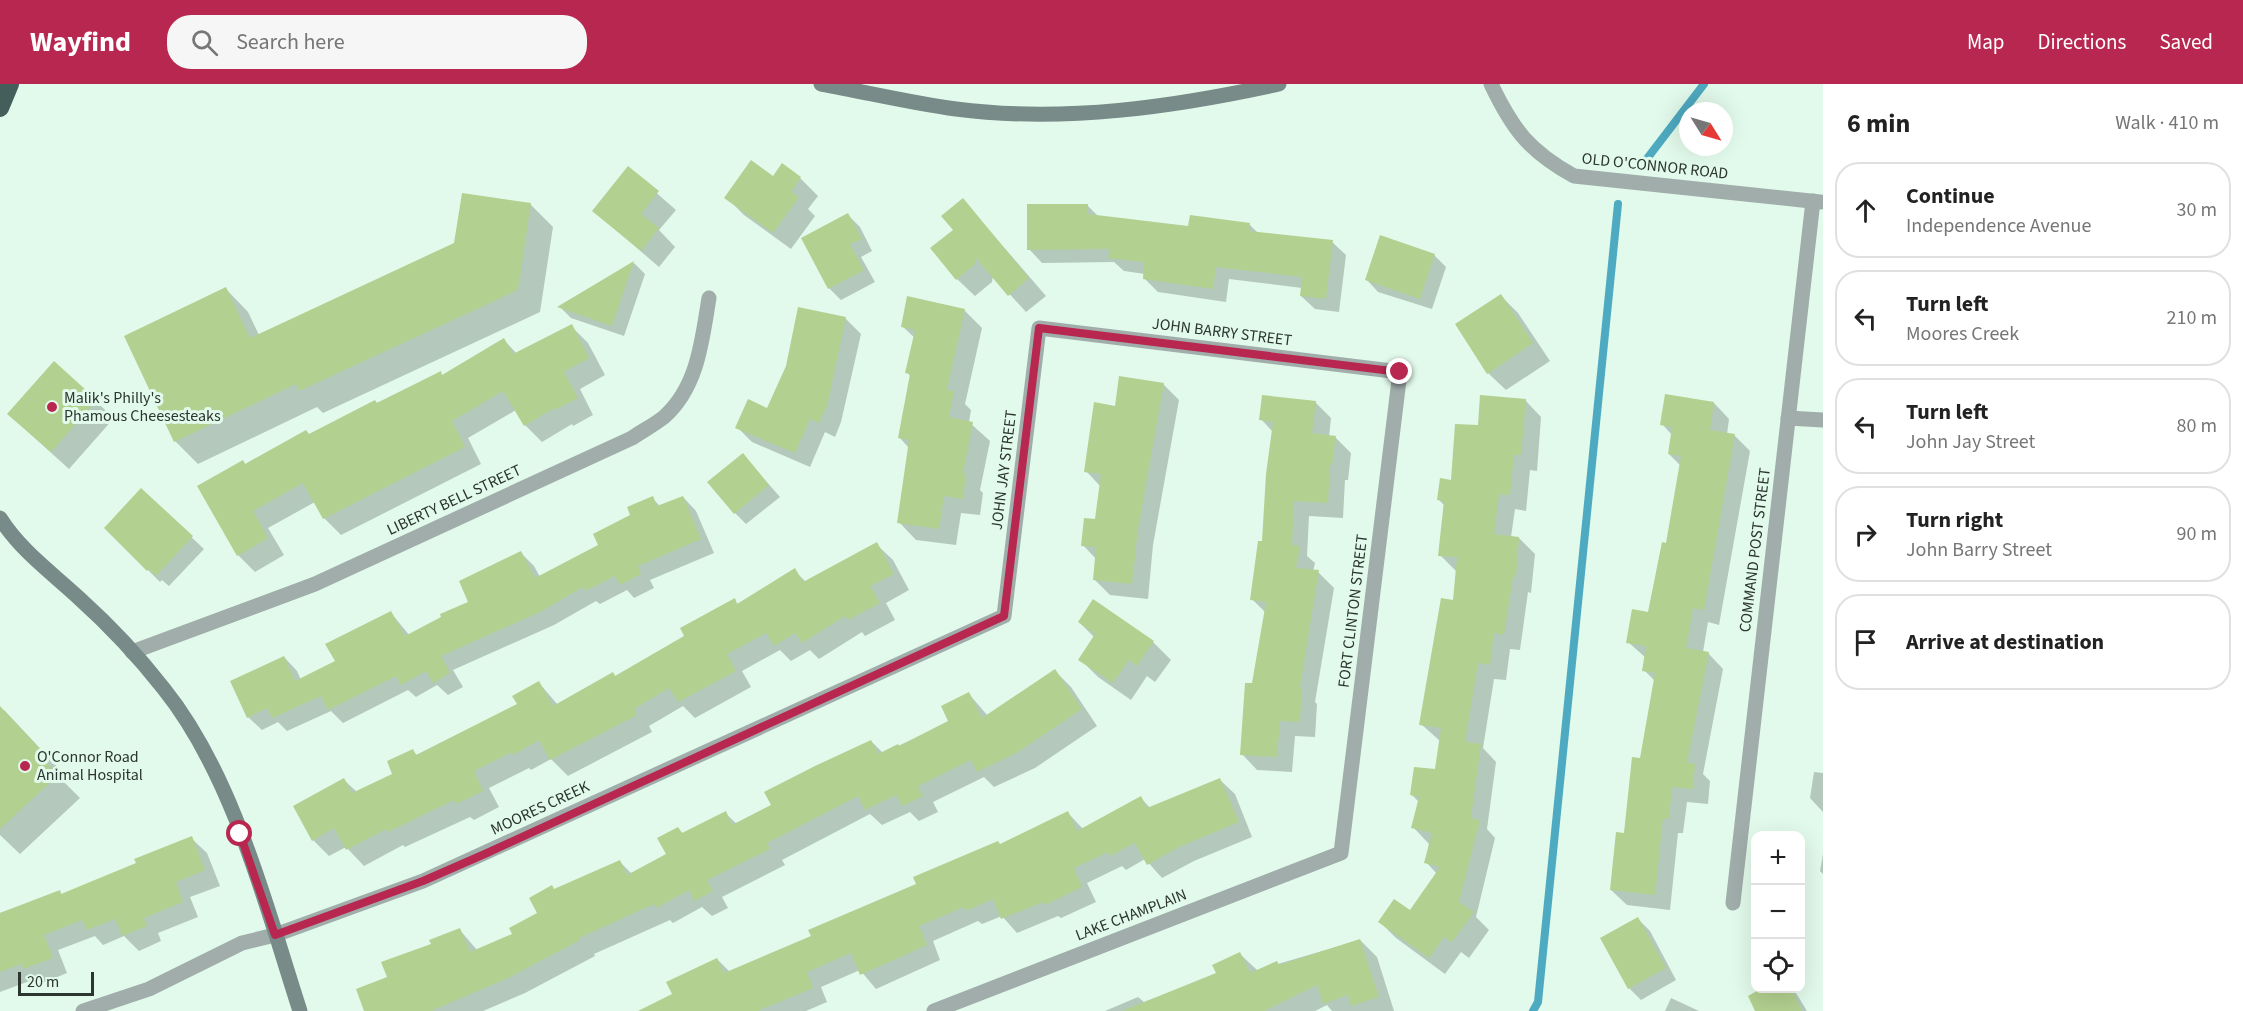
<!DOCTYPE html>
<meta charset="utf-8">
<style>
:root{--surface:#fff;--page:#f6f6f6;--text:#222;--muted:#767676;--line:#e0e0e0;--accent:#b8274f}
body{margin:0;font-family:"Source Sans 3",sans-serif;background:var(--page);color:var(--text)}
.controls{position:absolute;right:18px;bottom:18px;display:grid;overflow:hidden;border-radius:12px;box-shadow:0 6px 24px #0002}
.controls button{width:54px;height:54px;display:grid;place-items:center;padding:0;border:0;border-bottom:2px solid var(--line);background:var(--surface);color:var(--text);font:30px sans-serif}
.compass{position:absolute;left:1679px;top:18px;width:54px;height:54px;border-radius:50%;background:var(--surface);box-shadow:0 6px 24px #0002;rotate:127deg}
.scale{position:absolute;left:18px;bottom:15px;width:76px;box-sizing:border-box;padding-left:6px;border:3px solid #2c352f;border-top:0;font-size:16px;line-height:21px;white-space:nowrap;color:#2c352f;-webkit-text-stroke:4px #e2faeb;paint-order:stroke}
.stop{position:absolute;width:18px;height:18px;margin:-14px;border:4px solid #b8274f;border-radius:50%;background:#fff}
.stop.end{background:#b8274f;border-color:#fff;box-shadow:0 2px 6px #0008}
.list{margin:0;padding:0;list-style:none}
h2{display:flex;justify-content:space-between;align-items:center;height:78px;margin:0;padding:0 24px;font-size:26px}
h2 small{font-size:20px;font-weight:400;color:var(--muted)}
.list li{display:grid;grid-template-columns:39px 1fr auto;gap:18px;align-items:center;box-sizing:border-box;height:96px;margin:0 12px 12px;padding:0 12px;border:2px solid var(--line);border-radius:24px}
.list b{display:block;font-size:22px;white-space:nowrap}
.list p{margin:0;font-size:20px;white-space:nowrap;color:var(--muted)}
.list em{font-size:20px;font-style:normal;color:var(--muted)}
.icon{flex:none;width:33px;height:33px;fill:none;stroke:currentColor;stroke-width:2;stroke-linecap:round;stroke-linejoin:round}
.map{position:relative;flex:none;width:1823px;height:927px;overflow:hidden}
header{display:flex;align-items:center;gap:36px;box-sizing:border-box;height:84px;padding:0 30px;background:var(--accent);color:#fff}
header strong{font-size:28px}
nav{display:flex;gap:33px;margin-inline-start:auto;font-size:21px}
.search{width:420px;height:54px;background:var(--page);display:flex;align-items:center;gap:15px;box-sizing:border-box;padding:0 21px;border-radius:24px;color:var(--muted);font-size:22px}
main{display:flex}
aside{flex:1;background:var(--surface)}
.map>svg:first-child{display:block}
.shadow{fill:#0003}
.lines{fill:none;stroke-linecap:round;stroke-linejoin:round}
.stream{stroke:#4eaac1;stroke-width:8}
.building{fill:#b2d08f}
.street{stroke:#a0adab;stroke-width:15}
.secondary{stroke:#788b89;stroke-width:15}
.highway{stroke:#435e5b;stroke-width:18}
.route{stroke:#b8274f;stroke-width:8}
.poi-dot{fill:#b8274f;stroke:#e2faeb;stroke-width:2}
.labels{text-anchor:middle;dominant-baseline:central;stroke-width:6;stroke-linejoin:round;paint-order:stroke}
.street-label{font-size:16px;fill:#2c352f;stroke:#e2faeb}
.poi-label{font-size:16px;fill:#2c352f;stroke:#e2faeb;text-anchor:start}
</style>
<header>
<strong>Wayfind</strong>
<div class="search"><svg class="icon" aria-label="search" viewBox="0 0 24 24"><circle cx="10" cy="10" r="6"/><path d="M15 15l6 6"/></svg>Search here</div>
<nav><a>Map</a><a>Directions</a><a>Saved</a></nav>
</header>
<main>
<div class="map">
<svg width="1823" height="927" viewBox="0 0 1823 927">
<rect width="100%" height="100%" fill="#e2faeb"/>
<g class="shadow">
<polygon points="628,84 676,126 659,146 675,163 659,183 594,127"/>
<polygon points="773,94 800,94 818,112 808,125 815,132 791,165 744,131 726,113"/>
<polygon points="963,116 1046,212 1026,228 993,192 992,198 975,212 957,195 955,146"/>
<polygon points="530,120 553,143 540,228 323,329 317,323 198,380 175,357 226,205 248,228 259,251 455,160"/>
<polygon points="1087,121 1099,133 1190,143 1249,140 1259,150 1332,158 1346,171 1339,228 1315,225 1301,212 1302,204 1229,195 1226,218 1158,208 1144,194 1145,190 1124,187 1114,178 1042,179 1029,165"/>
<polygon points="848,131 860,143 872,167 861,173 875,198 841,216 829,204"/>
<polygon points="1434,171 1446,183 1432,225 1378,208 1367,196"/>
<polygon points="634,179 645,190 624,252 571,234 560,223"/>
<polygon points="1501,212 1518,229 1550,277 1506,306 1488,289"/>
<polygon points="800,225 846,235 861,250 841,338 835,353 825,348 810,383 752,358 737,343 768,326 787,282"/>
<polygon points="964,226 982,244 965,320 971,326 969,338 990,357 980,406 983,409 980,431 961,429 956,461 916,456 899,438 909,364 899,353 911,293 907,288 915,254 902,242"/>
<polygon points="571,242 588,259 605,291 580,305 593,331 573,342 572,340 542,358 525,341 516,326 468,354 481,380 341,451 324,434 315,418 268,444 284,471 255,488 238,471 243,377 246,381 440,289 443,292 504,256 517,270"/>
<polygon points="54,279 114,334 69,385 27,347"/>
<polygon points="1163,300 1179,316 1153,461 1148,515 1110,511 1094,495 1096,475 1083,461 1096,436 1101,403 1086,387 1116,324"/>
<polygon points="1525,316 1541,333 1537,387 1530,386 1526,427 1515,425 1511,453 1519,454 1535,470 1531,509 1528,508 1520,566 1510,565 1506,596 1494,595 1483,664 1496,678 1487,745 1495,754 1476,833 1489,846 1469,874 1461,868 1445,890 1396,854 1380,838 1410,828 1437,790 1426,778 1429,760 1413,743 1419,718 1412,711 1436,687 1440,657 1421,640 1455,517 1457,488 1440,471 1445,422 1438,415 1452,397 1479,343"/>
<polygon points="1315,318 1331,334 1329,353 1336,354 1351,369 1348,396 1345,396 1343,434 1309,432 1307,472 1315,479 1313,487 1318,488 1334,504 1315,618 1317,620 1315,653 1295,652 1292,688 1257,686 1242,670 1266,529 1252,515 1264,459 1273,348 1261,335"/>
<polygon points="1714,319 1729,335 1727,350 1734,351 1750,367 1719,541 1708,538 1703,568 1708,569 1723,585 1703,690 1710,697 1708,720 1687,718 1683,749 1678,749 1670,826 1627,821 1611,806 1641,676 1655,597 1644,586 1646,574 1628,558 1649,530 1668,461 1681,382 1669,370 1672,351 1662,340"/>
<polygon points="743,371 780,413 746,440 735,429"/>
<polygon points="141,406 204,465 169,502 162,496 160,498 106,444"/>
<polygon points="683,413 696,427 714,469 650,496 654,504 634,514 627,506 600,520 596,517 554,541 453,586 463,603 448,611 437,601 416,613 408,606 343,639 331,627 287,647 278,638 262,646 248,633 284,573 297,587 301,596 337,578 391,529 410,552 470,519 520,468 534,482 540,493 600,462 652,414 661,423"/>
<polygon points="876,460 893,476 909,506 886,519 895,536 865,552 862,548 819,575 810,566 791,577 780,566 742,587 751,603 695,634 683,622 649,642 652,648 568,692 551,675 531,686 529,684 489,704 499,723 474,736 470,733 405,763 403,761 364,782 346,763 329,772 313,756 344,696 357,708 394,690 413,667 418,672 519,621 539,599 558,621 613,590 616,593 686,552 734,516 739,521 794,486 806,498"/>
<polygon points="1079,538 1153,558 1171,576 1155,598 1147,592 1131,616 1098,593 1080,575 1095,554"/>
<polygon points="1055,587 1071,603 1097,642 1035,684 994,703 984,693 933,718 938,728 919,737 910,728 882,741 870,730 782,776 785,781 722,813 728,824 712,832 702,823 673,839 670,836 594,870 595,872 525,909 483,927 366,927 389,894 433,861 459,845 477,866 514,851 539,830 555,807 620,778 632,790 668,770 678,744 683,750 725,729 737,740 773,722 871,657 883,669 950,638 969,610 988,632"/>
<polygon points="4,626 66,692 62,696 80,714 20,770 0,751 0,627"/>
<polygon points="1814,688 1823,689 1823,728 1810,714"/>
<polygon points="1220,696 1235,710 1252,753 1194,777 1162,794 1145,775 1126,786 1122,782 1087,799 1096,818 1061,834 1058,832 1017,849 1002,832 982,840 978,837 933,857 940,876 876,905 860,886 821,903 827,918 806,927 642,927 674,910 717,875 730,888 813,853 1068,729 1083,745 1141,714 1151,725"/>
<polygon points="191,754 207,769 220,802 190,813 198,833 158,849 161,857 139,867 124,852 103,861 95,852 58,866 67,889 40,900 35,895 0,908 0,829 60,808 62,811 138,780"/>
<polygon points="1823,770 1823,790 1820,787"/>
<polygon points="1638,835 1650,847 1676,896 1641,916 1629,904"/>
<polygon points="1360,856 1377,873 1394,927 1332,927 1327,921 1315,927 1105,927 1138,913 1144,918 1218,890 1240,870 1257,886"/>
<polygon points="1766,904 1793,904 1807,927 1757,927"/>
<polygon points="1671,914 1699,927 1665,927"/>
</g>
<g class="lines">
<g class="stream">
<polyline points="1646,76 1704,0"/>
<polyline points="1533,927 1538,918 1618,120"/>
</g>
</g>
<g class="building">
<polygon points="751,76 773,92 782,79 801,93 791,108 799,113 773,149 724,114"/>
<polygon points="628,82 659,107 641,130 659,144 641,167 592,127"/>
<polygon points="462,109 531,119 518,206 299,307 296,300 174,358 124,252 226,203 250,254 454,159"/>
<polygon points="963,114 1029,194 1008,212 976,174 975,180 956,196 930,164 953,146 941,132"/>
<polygon points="1027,120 1088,120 1088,130 1188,142 1190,131 1250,139 1249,147 1333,156 1326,215 1300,212 1302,193 1216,183 1213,205 1143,195 1144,178 1108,174 1110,165 1027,166"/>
<polygon points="848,129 862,155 850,160 864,186 828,205 801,154"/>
<polygon points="1380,151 1435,170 1420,215 1365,196"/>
<polygon points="634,177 612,242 557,223"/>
<polygon points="1501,210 1533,259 1487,290 1455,240"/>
<polygon points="907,212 965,225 947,306 954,307 949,333 973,338 963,389 966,390 963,415 944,412 939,445 897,439 909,356 898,354 910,290 905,289 915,246 901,243"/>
<polygon points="798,223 846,233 827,322 819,339 810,335 795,369 735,344 748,315 767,324 786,282"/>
<polygon points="572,240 589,274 564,288 578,314 555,326 554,324 524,342 503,307 452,337 465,363 323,435 303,399 253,427 268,454 237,472 197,402 243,376 245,380 306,346 309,350 375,316 377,319 441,287 442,291 504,254 513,270"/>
<polygon points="54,277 97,316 51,368 7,330"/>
<polygon points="1119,292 1164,299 1138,445 1132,500 1093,496 1096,463 1081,462 1084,434 1095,435 1101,390 1084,388 1094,318 1115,322"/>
<polygon points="1665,310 1714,318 1710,346 1735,350 1704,526 1693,524 1686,564 1709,568 1687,679 1695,680 1693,705 1672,703 1669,735 1663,734 1655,811 1610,806 1616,748 1624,749 1632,673 1640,674 1655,589 1642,587 1646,562 1626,559 1632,525 1648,528 1662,458 1666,459 1681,372 1668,370 1672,343 1660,341"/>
<polygon points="1262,311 1316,317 1312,349 1336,352 1332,381 1330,381 1328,419 1294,417 1292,461 1300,462 1296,484 1319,486 1300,603 1302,603 1300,638 1280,637 1277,673 1240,671 1245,599 1252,599 1266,518 1250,516 1258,457 1262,457 1266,390 1273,338 1259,336"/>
<polygon points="1480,311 1526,315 1521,371 1514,371 1510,411 1499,410 1494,450 1519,453 1516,493 1513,493 1504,551 1494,549 1490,581 1478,579 1465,658 1481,660 1471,734 1480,736 1459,818 1474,828 1452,858 1444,853 1429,874 1378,838 1394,815 1410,826 1440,783 1424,779 1432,749 1411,744 1419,713 1410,711 1414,683 1435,685 1441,644 1419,641 1441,514 1453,516 1457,473 1438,472 1444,417 1437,416 1440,394 1451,396 1455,340 1478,341"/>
<polygon points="743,369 769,401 734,430 707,398"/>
<polygon points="141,404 193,452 156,492 149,485 147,487 104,444"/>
<polygon points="653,412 657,422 683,412 701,455 638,482 641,490 620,501 615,492 585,507 583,503 540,528 441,572 450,589 433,599 426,587 401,601 396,592 328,626 321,612 272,634 267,624 247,634 230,597 284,572 295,597 335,577 325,560 391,527 405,552 441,533 440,530 468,518 459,497 521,467 535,494 598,461 593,450 630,431 627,423"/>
<polygon points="877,458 894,490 870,502 880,519 848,536 845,532 802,559 795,549 774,562 766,549 727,570 736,587 678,618 669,604 634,625 637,631 550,676 539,656 513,671 512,668 474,687 483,707 456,720 454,716 388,748 386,745 346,766 334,744 312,757 293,722 344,694 352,709 392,690 387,677 413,665 416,671 517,620 512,612 539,597 553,622 613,588 615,592 684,552 680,544 735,514 737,520 795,484 803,498"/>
<polygon points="1093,515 1154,557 1137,582 1129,576 1113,599 1078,576 1095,550 1078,538"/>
<polygon points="1055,585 1082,625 1018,668 977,688 971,676 918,702 923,712 902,722 896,711 865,726 858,712 767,759 770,765 707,796 713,807 694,817 689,806 656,824 654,820 579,854 580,856 508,894 431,927 364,927 356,905 387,893 381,878 431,860 429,856 460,844 470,868 512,850 509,844 537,829 529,814 552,801 554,805 620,776 627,791 666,770 657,754 678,743 682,749 726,727 732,741 771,721 764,708 815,682 871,656 878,670 898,660 899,662 948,637 941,622 969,608 982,634"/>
<polygon points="0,622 44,669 40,672 58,691 0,745"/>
<polygon points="1220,694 1239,738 1179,763 1147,781 1135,759 1110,772 1108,768 1074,784 1082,803 1045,821 1043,818 1001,835 993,815 966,827 964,823 919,842 927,861 860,891 851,869 807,888 813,904 757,927 638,927 672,910 666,898 717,874 724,889 811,852 808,846 916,800 913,793 998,757 1000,760 1068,727 1077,747 1141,712 1147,724"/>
<polygon points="192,752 205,786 176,798 183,818 144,834 147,842 122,852 115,835 87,846 82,836 44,851 53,874 23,885 21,880 0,888 0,829 60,806 61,810 136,779 134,775"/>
<polygon points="1638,833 1666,884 1628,905 1600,854"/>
<polygon points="1360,855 1379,913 1351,922 1348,911 1323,920 1317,901 1264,927 1122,927 1216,889 1212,881 1240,868 1250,889 1277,877 1279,881"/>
<polygon points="1762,904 1791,904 1802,927 1755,927 1748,912"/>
</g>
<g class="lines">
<g class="street">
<path d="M 1491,0 C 1513,46 1529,67 1574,92 L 1820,118"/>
<polyline points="1788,334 1823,336"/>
<path d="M 132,568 L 315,500 L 632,354 C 642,347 654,341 664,333 C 698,303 702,256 709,214"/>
<polyline points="1733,819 1813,117"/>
<polyline points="83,927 149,905 242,859 275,851 423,797 1004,532 1039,244 1400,288 1341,769 934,927"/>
</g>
<g class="secondary">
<path d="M 821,0 C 866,8 911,19 956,25 C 1064,39 1174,23 1279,0"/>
<path d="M 0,434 C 20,466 52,489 80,515 C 110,542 139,573 164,605 C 233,691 266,822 300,927"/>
</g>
<polyline class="highway" points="0,24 10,0"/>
</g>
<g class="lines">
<polyline class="route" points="240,750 275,851 423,797 487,769 1004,532 1039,244 1400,288"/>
</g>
<g class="poi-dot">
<circle cx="52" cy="323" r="6"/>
<circle cx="25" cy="682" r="6"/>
</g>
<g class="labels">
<g class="street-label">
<text transform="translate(1655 82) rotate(6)">OLD O'CONNOR ROAD</text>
<text transform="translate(1222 248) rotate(7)">JOHN BARRY STREET</text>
<text transform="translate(1004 386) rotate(-83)">JOHN JAY STREET</text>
<text transform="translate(454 416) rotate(-25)">LIBERTY BELL STREET</text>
<text transform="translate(1755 466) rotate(-83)">COMMAND POST STREET</text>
<text transform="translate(1353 527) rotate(-83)">FORT CLINTON STREET</text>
<text transform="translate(540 724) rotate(-25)">MOORES CREEK</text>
<text transform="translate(1131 831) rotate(-21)">LAKE CHAMPLAIN</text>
</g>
<g class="poi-label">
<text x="64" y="314">Malik's Philly's<tspan x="64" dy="18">Phamous Cheesesteaks</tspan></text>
<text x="37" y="673">O'Connor Road<tspan x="37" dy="18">Animal Hospital</tspan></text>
</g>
</g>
</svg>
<div class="controls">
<button>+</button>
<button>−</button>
<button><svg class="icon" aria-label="locate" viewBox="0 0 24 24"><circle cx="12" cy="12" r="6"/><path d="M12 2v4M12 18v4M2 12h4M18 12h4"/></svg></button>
</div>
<svg class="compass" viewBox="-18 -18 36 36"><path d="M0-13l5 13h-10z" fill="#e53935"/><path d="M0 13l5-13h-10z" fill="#767676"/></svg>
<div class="scale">20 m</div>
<div class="stop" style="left:240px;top:750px"></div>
<div class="stop end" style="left:1400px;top:288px"></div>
</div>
<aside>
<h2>6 min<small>Walk · 410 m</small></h2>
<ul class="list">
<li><svg class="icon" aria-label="ahead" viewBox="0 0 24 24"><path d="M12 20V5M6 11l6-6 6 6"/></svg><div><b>Continue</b><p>Independence Avenue</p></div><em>30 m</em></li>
<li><svg class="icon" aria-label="left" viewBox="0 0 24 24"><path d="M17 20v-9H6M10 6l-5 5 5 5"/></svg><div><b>Turn left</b><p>Moores Creek</p></div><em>210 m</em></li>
<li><svg class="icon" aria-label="left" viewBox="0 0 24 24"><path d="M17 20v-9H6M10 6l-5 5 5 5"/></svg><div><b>Turn left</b><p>John Jay Street</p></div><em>80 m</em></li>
<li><svg class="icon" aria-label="right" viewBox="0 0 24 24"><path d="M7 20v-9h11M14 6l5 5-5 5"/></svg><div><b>Turn right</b><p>John Barry Street</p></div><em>90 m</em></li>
<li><svg class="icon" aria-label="arrive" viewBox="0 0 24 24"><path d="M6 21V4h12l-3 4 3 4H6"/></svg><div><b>Arrive at destination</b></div></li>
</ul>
</aside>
</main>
